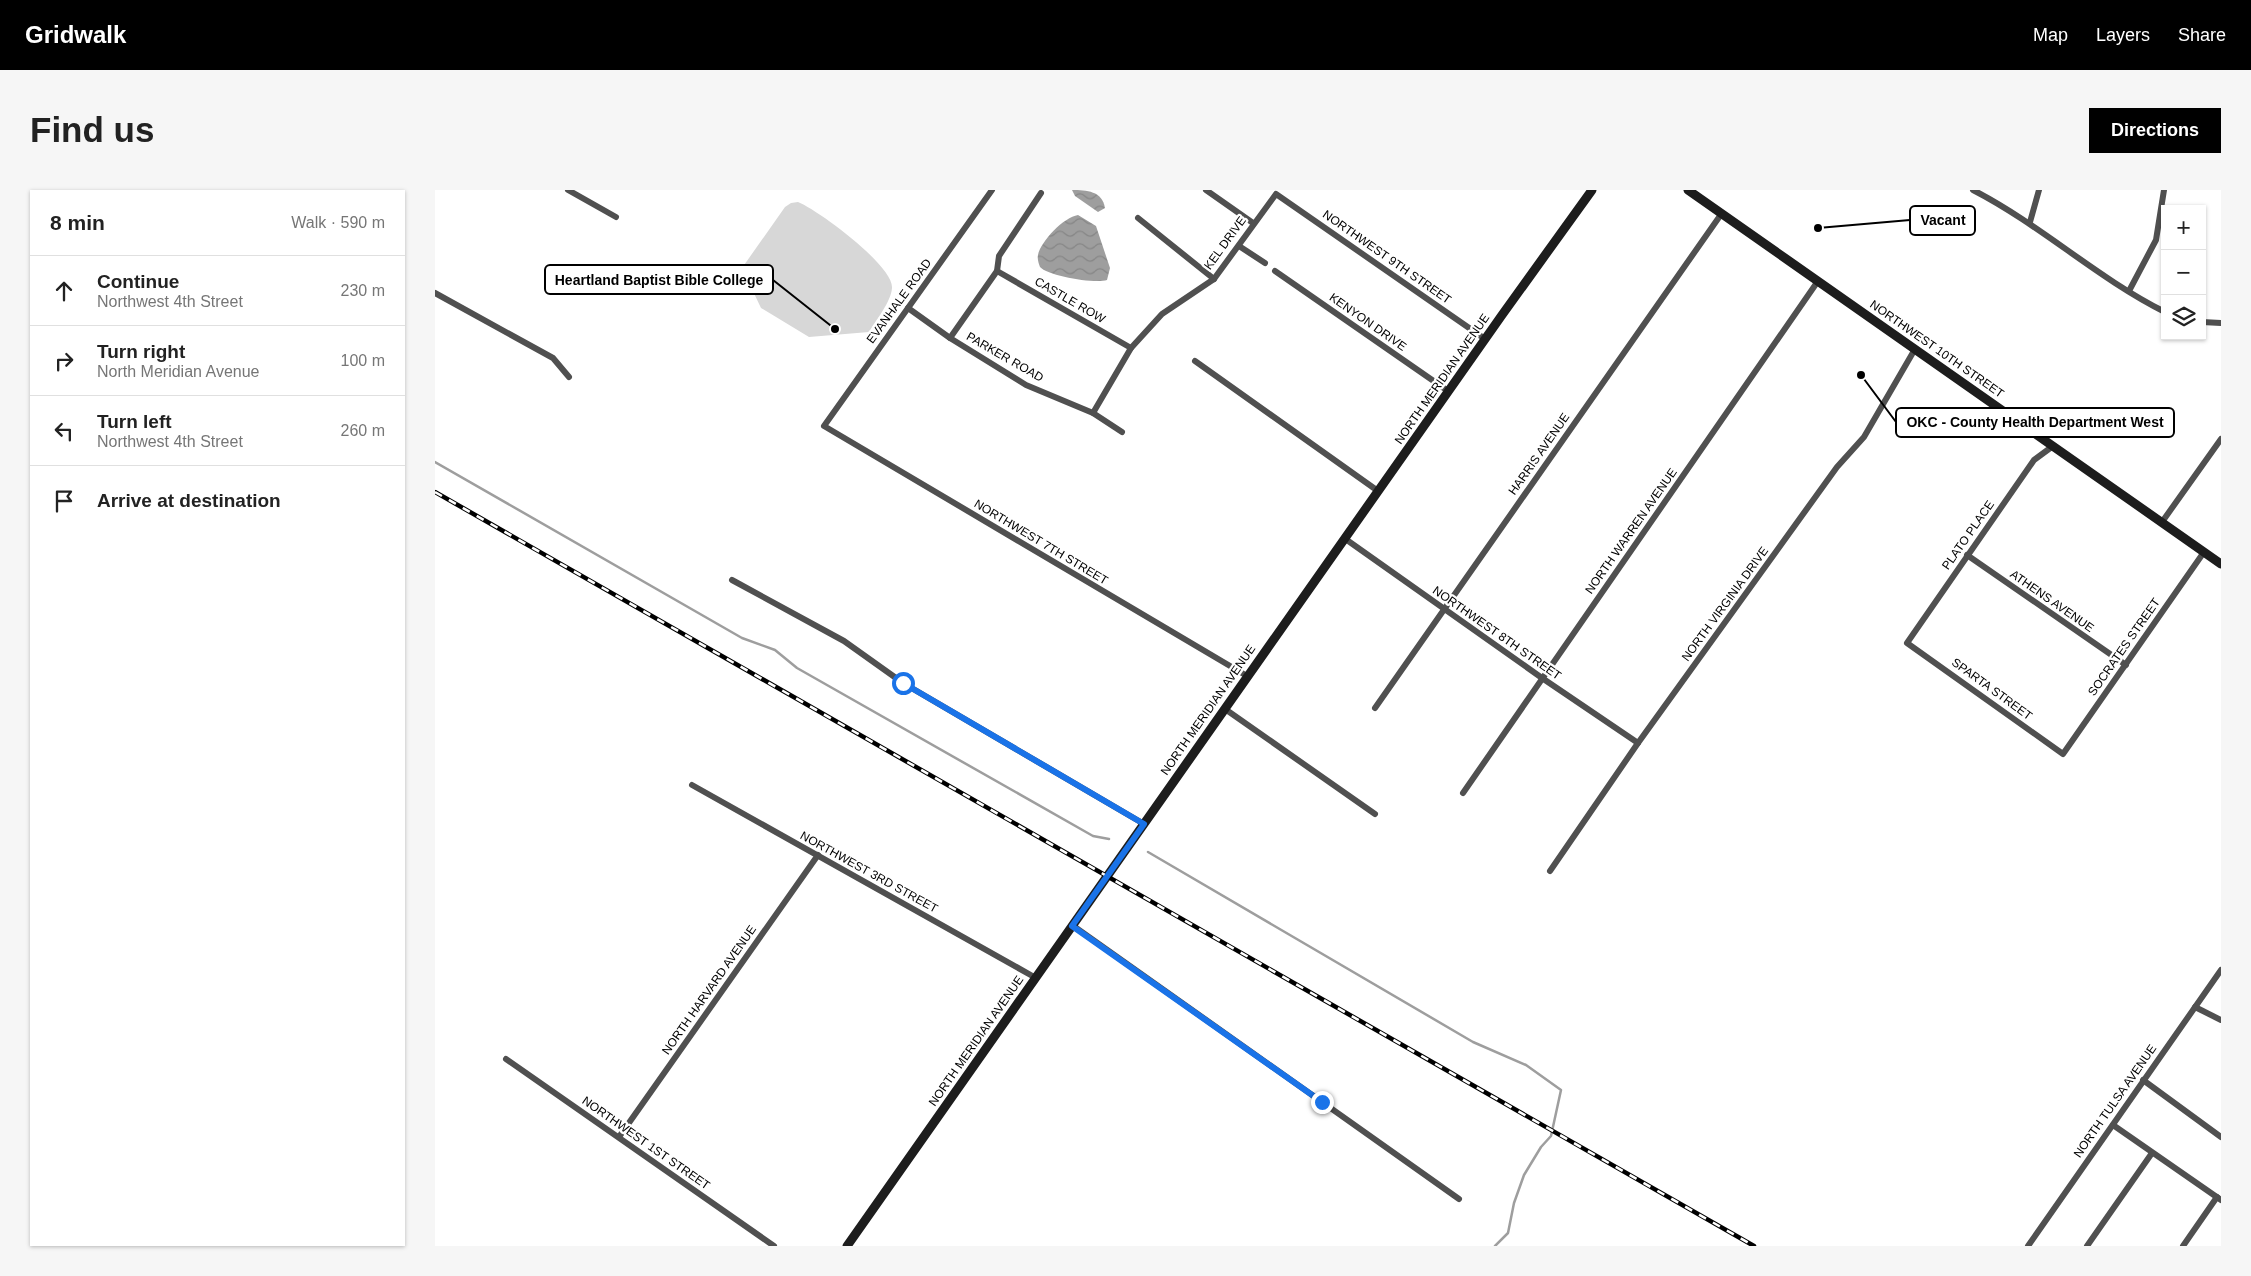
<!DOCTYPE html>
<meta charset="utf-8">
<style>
:root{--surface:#fff;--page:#f6f6f6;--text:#222;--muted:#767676;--line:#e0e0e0;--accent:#000}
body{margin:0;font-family:Arial,sans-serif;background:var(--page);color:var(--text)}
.controls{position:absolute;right:15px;top:15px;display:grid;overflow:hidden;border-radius:0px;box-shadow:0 1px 4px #0004}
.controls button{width:45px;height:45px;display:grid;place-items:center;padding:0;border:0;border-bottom:1px solid var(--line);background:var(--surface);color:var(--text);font:25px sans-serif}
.stop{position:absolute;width:15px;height:15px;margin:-11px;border:4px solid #1a73e8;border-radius:50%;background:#fff}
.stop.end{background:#1a73e8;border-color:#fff;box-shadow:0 1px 5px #0008}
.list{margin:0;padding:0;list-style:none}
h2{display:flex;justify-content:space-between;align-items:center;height:65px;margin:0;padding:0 20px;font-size:21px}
h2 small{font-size:16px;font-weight:400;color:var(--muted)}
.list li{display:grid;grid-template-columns:32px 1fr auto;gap:15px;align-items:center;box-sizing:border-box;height:70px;padding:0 20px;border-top:1px solid var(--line)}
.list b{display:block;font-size:19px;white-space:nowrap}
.list p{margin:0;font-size:16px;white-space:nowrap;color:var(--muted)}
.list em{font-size:16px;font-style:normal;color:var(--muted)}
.icon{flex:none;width:28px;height:28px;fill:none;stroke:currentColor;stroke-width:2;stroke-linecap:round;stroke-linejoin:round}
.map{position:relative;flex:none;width:1786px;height:1056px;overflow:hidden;border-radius:0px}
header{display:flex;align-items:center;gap:30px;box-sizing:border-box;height:70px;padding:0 25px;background:var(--accent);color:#fff}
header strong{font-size:24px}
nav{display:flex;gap:28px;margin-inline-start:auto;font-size:18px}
.intro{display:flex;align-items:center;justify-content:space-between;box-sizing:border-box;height:120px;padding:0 30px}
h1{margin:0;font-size:35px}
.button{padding:12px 22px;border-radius:0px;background:var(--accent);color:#fff;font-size:18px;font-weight:700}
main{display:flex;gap:30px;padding:0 30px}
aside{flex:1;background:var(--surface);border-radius:0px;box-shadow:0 1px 4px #0004}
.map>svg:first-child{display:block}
.grass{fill:#d7d7d7}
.water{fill:url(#water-waves)}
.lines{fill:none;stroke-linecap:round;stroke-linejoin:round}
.stream{stroke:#9e9e9e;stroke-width:2.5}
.minor{stroke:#505050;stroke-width:6}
.secondary{stroke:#1d1d1d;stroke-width:9}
.rail-casing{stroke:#000;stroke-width:4.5}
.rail{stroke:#fff;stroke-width:2.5;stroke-dasharray:8;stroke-linecap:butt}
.route{stroke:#1a73e8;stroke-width:6}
.labels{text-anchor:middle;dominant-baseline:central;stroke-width:4.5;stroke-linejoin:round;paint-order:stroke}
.street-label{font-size:12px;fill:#000;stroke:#fff}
.leader{fill:none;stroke:#000;stroke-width:2}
.callout-dot{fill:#000;stroke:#fff;stroke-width:2}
.callout{fill:#fff;stroke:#000;stroke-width:2}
.callout-label{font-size:14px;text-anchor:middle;font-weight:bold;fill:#000}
</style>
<header>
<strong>Gridwalk</strong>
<nav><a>Map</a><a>Layers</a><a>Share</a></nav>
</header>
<div class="intro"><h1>Find us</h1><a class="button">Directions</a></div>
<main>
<aside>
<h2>8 min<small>Walk · 590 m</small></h2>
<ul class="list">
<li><svg class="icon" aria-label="ahead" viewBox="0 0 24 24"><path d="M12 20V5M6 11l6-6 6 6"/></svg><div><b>Continue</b><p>Northwest 4th Street</p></div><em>230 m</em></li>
<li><svg class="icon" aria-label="right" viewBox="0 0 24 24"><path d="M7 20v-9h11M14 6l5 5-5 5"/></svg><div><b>Turn right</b><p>North Meridian Avenue</p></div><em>100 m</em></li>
<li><svg class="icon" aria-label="left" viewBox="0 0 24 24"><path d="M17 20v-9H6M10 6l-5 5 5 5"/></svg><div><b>Turn left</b><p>Northwest 4th Street</p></div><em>260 m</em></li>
<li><svg class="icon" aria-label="arrive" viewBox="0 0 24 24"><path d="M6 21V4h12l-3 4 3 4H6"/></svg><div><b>Arrive at destination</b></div></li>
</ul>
</aside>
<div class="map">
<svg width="1786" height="1056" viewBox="0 0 1786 1056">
<defs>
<pattern id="water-waves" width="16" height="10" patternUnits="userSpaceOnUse" patternTransform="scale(1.25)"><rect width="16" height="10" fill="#9e9e9e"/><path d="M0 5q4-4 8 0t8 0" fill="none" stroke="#868686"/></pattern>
</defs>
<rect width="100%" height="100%" fill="#fff"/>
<path class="grass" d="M 363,12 C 383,20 459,76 457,98 C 456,112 441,130 434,142 L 374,147 L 326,118 L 307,78 L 350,17 L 356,13 Z"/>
<g class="water">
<path d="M 637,0 C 652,0 667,1 670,18 L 663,22 L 640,6 Z"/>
<path d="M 643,25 L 661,36 L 675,78 L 672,90 C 660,94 613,86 605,77 C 604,74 602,69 603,65 C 606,51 629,27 643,25 Z"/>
</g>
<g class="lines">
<g class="stream">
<polyline points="0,272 307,448 340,460 362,478 658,646 674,649"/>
<polyline points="713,662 1038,852 1091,875 1126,900 1116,946 1106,957 1089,985 1079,1013 1073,1043 1060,1056"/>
</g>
<g class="minor">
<polyline points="133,0 181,27"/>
<polyline points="557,0 389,236 812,486"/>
<polyline points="771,0 818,33"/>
<path d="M 1538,0 C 1606,35 1662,88 1730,122"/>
<polyline points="703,28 779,89"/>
<polyline points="1595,32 1604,0"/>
<polyline points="804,56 830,73"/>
<polyline points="562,81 696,158"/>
<polyline points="840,81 1013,201"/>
<polyline points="1694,101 1721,50 1729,0"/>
<polyline points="0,103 118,168 134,187"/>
<polyline points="473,118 515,148 591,195 658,223 687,242"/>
<polyline points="1767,132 1786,133"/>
<polyline points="515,148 562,81 564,66 606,3"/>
<polyline points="760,171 943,301"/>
<polyline points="658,223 696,158 727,124 779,89 841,4 1050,149"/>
<polyline points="1618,256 1599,270 1472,453 1628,564 1769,362"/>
<polyline points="1727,332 1786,249"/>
<polyline points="909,348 1107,488 1203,553"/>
<polyline points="1532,365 1691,475"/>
<polyline points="297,390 409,451 468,493 709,634"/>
<polyline points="940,518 1287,23"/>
<polyline points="790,519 940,624"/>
<polyline points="257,595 601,788"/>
<polyline points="1028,603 1383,91"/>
<polyline points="1115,681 1203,553 1402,277 1429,247 1480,159"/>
<polyline points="637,735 1024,1009"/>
<polyline points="1760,817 1786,830"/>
<polyline points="71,869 339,1056"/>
<polyline points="1708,890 1786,947"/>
<polyline points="1678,935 1786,1010"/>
<polyline points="184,947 383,665"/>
<polyline points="1593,1056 1786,780"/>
<polyline points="1652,1056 1717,963"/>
<polyline points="1748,1056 1782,1007"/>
</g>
<g class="secondary">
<polyline points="1253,0 1786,374"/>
<polyline points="412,1056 1067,125 1157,0"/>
</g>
<defs>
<polyline id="rail" points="0,302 1319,1056"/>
</defs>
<use href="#rail" class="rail-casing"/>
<use href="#rail" class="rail"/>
</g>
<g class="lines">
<polyline class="route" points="468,493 709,634 637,736 887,912"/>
</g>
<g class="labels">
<g class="street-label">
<text transform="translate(790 53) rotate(-54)">KEL DRIVE</text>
<text transform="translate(952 67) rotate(35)">NORTHWEST 9TH STREET</text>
<text transform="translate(635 110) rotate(30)">CASTLE ROW</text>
<text transform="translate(464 111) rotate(-54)">EVANHALE ROAD</text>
<text transform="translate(933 132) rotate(35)">KENYON DRIVE</text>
<text transform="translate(1502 159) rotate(35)">NORTHWEST 10TH STREET</text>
<text transform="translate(570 167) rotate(30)">PARKER ROAD</text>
<text transform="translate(1007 189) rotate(-55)">NORTH MERIDIAN AVENUE</text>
<text transform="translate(1104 264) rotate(-55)">HARRIS AVENUE</text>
<text transform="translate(1196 341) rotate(-55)">NORTH WARREN AVENUE</text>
<text transform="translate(1533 345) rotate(-55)">PLATO PLACE</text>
<text transform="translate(606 352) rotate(31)">NORTHWEST 7TH STREET</text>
<text transform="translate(1617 411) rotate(35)">ATHENS AVENUE</text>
<text transform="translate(1290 414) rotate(-54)">NORTH VIRGINIA DRIVE</text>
<text transform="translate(1062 443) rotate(35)">NORTHWEST 8TH STREET</text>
<text transform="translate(1689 457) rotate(-55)">SOCRATES STREET</text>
<text transform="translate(1557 499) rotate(36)">SPARTA STREET</text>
<text transform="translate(773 520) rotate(-55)">NORTH MERIDIAN AVENUE</text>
<text transform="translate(434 682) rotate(29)">NORTHWEST 3RD STREET</text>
<text transform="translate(274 800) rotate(-55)">NORTH HARVARD AVENUE</text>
<text transform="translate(541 851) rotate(-55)">NORTH MERIDIAN AVENUE</text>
<text transform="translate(1680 911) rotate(-55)">NORTH TULSA AVENUE</text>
<text transform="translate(211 953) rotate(35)">NORTHWEST 1ST STREET</text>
</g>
</g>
<path class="leader" d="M1383 38L1475 30M400 139L338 90M1426 185L1461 232"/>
<g class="callout-dot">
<circle cx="1383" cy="38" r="5"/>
<circle cx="400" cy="139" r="5"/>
<circle cx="1426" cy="185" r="5"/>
</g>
<g class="callout">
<rect x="1475" y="16" width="65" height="29" rx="5"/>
<rect x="110" y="75" width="228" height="29" rx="5"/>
<rect x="1461" y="218" width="278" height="29" rx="5"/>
</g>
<g class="callout-label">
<text x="1508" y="35">Vacant</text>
<text x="224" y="95">Heartland Baptist Bible College</text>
<text x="1600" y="237">OKC - County Health Department West</text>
</g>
</svg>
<div class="controls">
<button>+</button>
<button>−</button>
<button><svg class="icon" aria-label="layers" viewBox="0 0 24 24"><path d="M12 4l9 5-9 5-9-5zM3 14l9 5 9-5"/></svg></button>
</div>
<div class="stop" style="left:468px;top:493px"></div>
<div class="stop end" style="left:887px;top:912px"></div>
</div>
</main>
